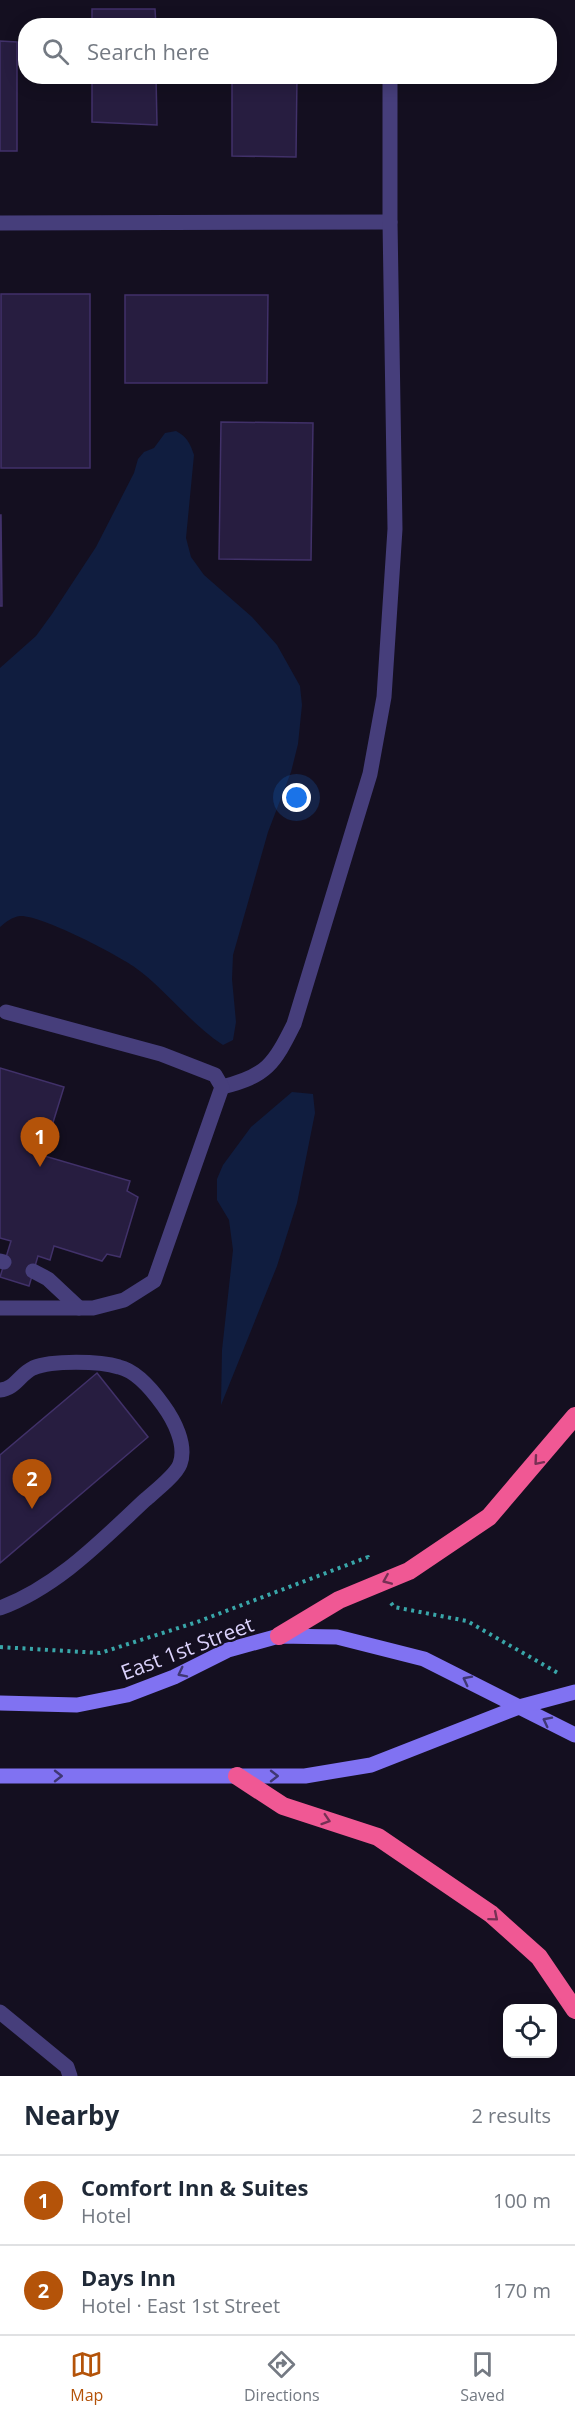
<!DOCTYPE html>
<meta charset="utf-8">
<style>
:root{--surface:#fff;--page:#f6f6f7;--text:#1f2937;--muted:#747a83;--line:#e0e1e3;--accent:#b45309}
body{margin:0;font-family:"Open Sans",sans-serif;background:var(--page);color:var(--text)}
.controls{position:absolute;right:18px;bottom:18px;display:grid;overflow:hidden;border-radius:12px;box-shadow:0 3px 15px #0003}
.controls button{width:54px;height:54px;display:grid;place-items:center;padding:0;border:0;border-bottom:2px solid var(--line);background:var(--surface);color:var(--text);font:30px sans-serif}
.you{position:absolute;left:297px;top:798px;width:21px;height:21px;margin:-15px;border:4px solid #fff;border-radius:50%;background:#1a73e8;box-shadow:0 0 0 9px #1a73e833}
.badge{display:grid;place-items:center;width:39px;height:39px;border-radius:50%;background:var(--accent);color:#fff;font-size:20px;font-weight:700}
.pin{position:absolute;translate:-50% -50px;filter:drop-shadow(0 2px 3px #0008)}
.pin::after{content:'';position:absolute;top:32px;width:21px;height:18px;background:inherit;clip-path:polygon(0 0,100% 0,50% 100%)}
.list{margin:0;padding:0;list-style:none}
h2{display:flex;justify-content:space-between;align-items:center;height:78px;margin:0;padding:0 24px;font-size:26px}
h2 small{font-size:20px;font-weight:400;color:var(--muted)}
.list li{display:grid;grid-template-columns:39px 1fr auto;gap:18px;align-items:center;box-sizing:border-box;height:90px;padding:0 24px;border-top:2px solid var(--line)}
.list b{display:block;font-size:22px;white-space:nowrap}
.list p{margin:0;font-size:20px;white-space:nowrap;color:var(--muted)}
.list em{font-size:20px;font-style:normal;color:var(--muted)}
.icon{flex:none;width:33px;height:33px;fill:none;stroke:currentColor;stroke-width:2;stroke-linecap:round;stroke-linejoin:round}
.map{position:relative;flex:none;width:575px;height:2076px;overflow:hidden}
.search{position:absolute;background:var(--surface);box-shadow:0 3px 15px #0003;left:18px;right:18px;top:18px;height:66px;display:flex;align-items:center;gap:15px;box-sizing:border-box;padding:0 21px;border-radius:24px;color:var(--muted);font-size:22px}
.sheet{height:258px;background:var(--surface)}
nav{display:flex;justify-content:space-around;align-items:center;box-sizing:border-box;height:84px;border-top:2px solid var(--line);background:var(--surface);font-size:16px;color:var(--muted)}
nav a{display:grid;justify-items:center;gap:3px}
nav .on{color:var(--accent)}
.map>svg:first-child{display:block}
.water{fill:#101d3f}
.building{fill:#271d40;stroke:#413169;stroke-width:1.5}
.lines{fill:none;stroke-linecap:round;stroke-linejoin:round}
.path{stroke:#39a6a9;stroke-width:4;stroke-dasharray:3 4.5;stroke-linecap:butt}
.lane{stroke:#463e7b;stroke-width:15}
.secondary{stroke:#8072f2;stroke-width:15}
.highway{stroke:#f05894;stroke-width:18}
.oneway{stroke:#773054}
.oneway2{stroke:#3f3774}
.labels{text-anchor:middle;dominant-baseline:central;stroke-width:4.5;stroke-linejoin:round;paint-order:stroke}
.street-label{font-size:21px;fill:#dbd2fb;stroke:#140f20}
</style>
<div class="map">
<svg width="575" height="2076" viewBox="0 0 575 2076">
<rect width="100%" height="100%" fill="#140f20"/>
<g class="water">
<path d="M 176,431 C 187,437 190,443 194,455 L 186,538 L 191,557 L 204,575 L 252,617 L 277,645 L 300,686 L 302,705 L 298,744 L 291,772 L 268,832 L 233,955 L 232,979 L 236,1022 L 233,1040 L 223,1045 C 189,1023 166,989 133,966 C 114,953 41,915 20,916 C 12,917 6,922 0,927 L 0,668 L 36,636 L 52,614 L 96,547 L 134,473 L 138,459 L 144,452 L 154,448 L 165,433 Z"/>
<polygon points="292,1092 313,1094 315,1113 297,1203 277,1266 221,1405 222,1350 233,1250 229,1220 217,1200 217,1179 223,1165 251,1127"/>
</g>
<g class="building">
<polygon points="92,9 155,9 156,26 92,26"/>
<polygon points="0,41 17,42 17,151 0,151"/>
<polygon points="92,76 156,76 157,125 92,122"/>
<polygon points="232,76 297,76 296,157 232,156"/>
<rect x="1" y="294" width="89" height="174"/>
<polygon points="125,295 268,295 267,383 125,383"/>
<polygon points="221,422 313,423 311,560 219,559"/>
<polygon points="0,515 1,515 2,606 0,606"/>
<polygon points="0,1068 64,1087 51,1129 39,1125 31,1152 130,1181 127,1191 138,1197 120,1257 107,1254 102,1261 54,1246 50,1260 38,1256 29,1286 0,1277 11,1241 0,1238"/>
<polygon points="97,1373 148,1437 0,1563 0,1455"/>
</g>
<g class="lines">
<g class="path">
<polyline points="391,1603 394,1607 467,1621 558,1673"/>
<polyline points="0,1647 100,1653 197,1622 368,1557 370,1561"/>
</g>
<g class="lane">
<polyline points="0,223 390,222"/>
<path d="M 222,1087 C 267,1076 274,1064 294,1024 L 370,774 L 384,697 L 395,529 L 390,222 L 390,76"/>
<polyline points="0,1261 4,1262"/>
<polyline points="33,1271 48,1279 79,1308"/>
<polyline points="0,1308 93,1308 124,1300 154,1281 222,1087 215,1075 161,1054 6,1012"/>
<path d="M 0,1390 C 15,1389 20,1374 33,1368 C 52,1360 100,1361 119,1367 C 137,1371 153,1391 163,1405 C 174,1420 187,1445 180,1464 C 176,1475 154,1492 145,1500 C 101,1541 57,1587 0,1608"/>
<polyline points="0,2012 67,2067 70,2076"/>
</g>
<g class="secondary">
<polyline points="0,1703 77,1705 127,1695 174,1677 228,1650 279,1636 337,1637 424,1659 575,1735"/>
<polyline points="0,1776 305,1776 371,1765 519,1707 575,1692"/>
</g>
<g class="highway">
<polyline points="279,1636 339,1600 409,1571 489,1517 575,1416"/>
<polyline points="237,1776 283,1806 378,1837 491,1914 539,1957 575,2010"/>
</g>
</g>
<defs><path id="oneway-chevron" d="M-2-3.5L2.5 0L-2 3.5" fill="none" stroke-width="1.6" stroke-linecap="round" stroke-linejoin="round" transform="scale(1.5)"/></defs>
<g class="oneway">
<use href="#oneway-chevron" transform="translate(538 1461) rotate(131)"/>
<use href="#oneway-chevron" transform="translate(387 1580) rotate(157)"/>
<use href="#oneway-chevron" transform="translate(326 1820) rotate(18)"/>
<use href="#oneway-chevron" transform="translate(494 1917) rotate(40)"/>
</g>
<g class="oneway2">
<use href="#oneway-chevron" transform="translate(182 1673) rotate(153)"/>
<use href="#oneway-chevron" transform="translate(467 1680) rotate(-153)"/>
<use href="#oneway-chevron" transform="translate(547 1721) rotate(-153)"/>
<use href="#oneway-chevron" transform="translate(58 1776)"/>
<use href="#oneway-chevron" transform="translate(274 1776)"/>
</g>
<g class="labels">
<g class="street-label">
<text transform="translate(187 1648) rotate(-21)">East 1st Street</text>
</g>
</g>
</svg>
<div class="controls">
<button><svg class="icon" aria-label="locate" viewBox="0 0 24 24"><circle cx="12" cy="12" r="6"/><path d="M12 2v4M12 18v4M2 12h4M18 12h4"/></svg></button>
</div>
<div class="you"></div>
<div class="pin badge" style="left:40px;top:1167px">1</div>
<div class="pin badge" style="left:32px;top:1509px">2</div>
<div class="search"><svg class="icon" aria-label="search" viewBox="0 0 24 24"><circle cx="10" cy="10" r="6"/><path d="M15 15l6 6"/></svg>Search here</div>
</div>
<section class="sheet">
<h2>Nearby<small>2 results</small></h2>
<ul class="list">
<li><span class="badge">1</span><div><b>Comfort Inn &amp; Suites</b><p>Hotel</p></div><em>100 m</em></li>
<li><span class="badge">2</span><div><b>Days Inn</b><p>Hotel · East 1st Street</p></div><em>170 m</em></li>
</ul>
</section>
<nav>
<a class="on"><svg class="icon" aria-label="map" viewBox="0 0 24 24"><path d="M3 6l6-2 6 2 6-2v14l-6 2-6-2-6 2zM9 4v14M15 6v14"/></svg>Map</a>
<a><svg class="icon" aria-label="directions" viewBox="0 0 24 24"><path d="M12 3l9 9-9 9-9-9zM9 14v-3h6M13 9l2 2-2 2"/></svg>Directions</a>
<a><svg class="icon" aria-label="saved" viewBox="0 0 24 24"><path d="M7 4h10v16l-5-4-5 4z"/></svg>Saved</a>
</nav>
